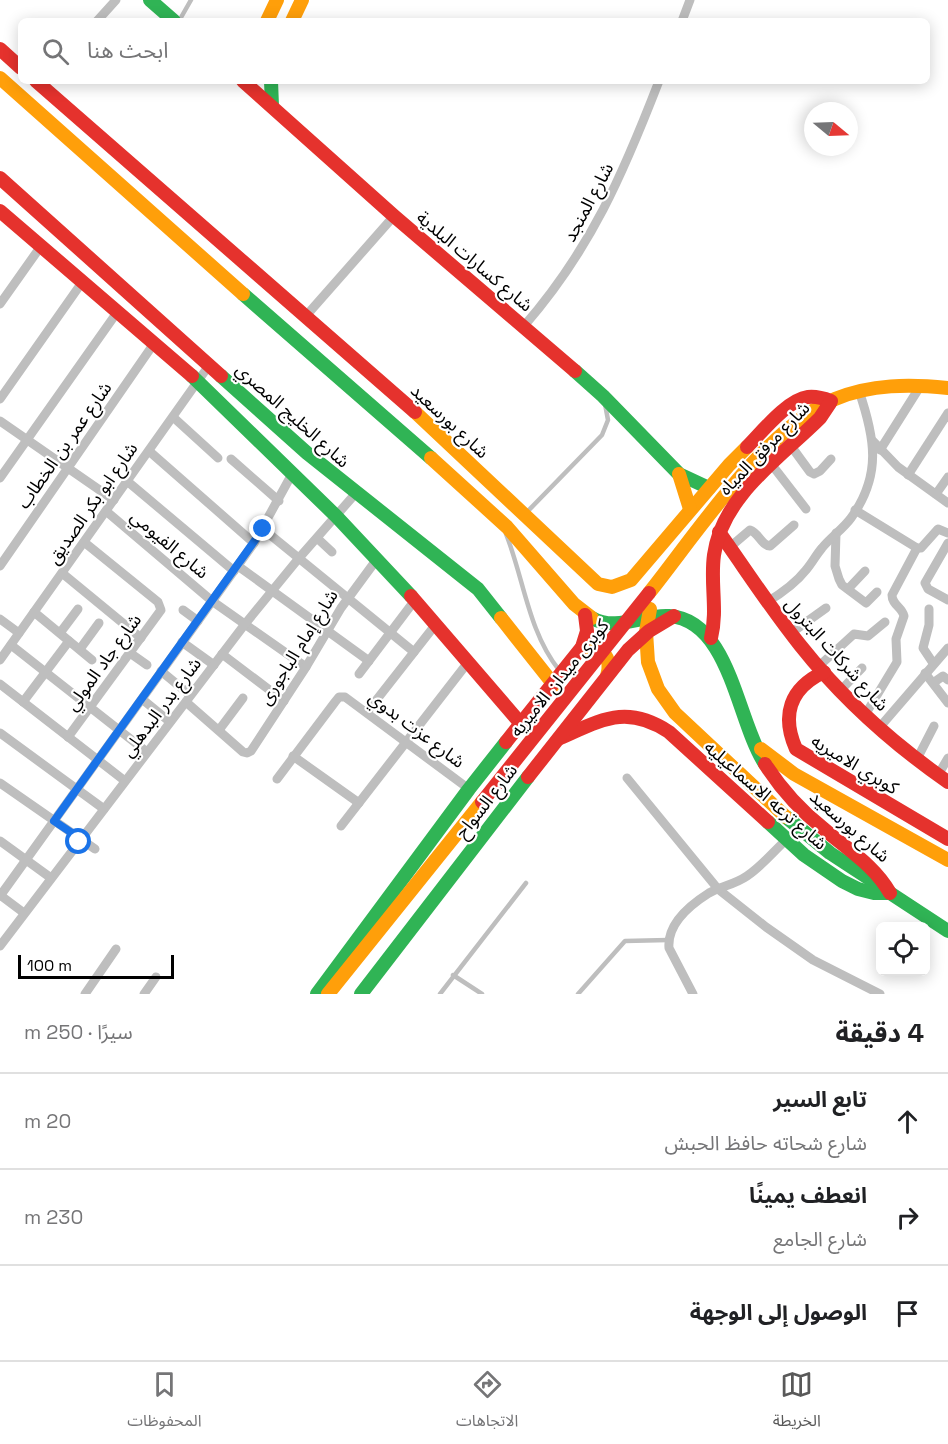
<!DOCTYPE html>
<html lang="ar">
<meta charset="utf-8">
<style>
:root{--surface:#fff;--page:#f6f6f6;--text:#202124;--muted:#757577;--line:#e0e0e0;--accent:#595959}
body{margin:0;font-family:"Space Grotesk","Noto Sans Arabic",sans-serif;background:var(--page);color:var(--text);direction:rtl}
.controls{position:absolute;right:18px;bottom:18px;display:grid;overflow:hidden;border-radius:9px;box-shadow:0 3px 15px #0003}
.controls button{width:54px;height:54px;display:grid;place-items:center;padding:0;border:0;border-bottom:2px solid var(--line);background:var(--surface);color:var(--text);font:30px sans-serif}
.compass{position:absolute;left:804px;top:102px;width:54px;height:54px;border-radius:50%;background:var(--surface);box-shadow:0 3px 15px #0003;rotate:109deg}
.scale{position:absolute;left:18px;bottom:15px;width:156px;box-sizing:border-box;padding-left:6px;border:3px solid #000;border-top:0;font-size:16px;line-height:21px;white-space:nowrap;color:#000;-webkit-text-stroke:4px #fff;paint-order:stroke}
.stop{position:absolute;width:18px;height:18px;margin:-14px;border:4px solid #1a73e8;border-radius:50%;background:#fff}
.stop.end{background:#1a73e8;border-color:#fff;box-shadow:0 2px 6px #0008}
.list{margin:0;padding:0;list-style:none}
h2{display:flex;justify-content:space-between;align-items:center;height:78px;margin:0;padding:0 24px;font-size:26px}
h2 small{font-size:20px;font-weight:400;color:var(--muted)}
.list li{display:grid;grid-template-columns:39px 1fr auto;gap:18px;align-items:center;box-sizing:border-box;height:96px;padding:0 24px;border-top:2px solid var(--line)}
.list b{display:block;font-size:22px;white-space:nowrap}
.list p{margin:0;font-size:20px;white-space:nowrap;color:var(--muted)}
.list em{font-size:20px;font-style:normal;color:var(--muted)}
.icon{flex:none;width:33px;height:33px;fill:none;stroke:currentColor;stroke-width:2;stroke-linecap:round;stroke-linejoin:round}
.map{position:relative;flex:none;width:948px;height:994px;overflow:hidden;direction:ltr}
.search{position:absolute;background:var(--surface);box-shadow:0 3px 15px #0003;left:18px;right:18px;top:18px;height:66px;display:flex;align-items:center;gap:15px;box-sizing:border-box;padding:0 21px;border-radius:9px;color:var(--muted);font-size:22px}
.sheet{height:366px;background:var(--surface)}
nav{display:flex;justify-content:space-around;align-items:center;box-sizing:border-box;height:84px;border-top:2px solid var(--line);background:var(--surface);font-size:16px;color:var(--muted)}
nav a{display:grid;justify-items:center;gap:3px}
nav .on{color:var(--accent)}
.map>svg:first-child{display:block}
.lines{fill:none;stroke-linecap:round;stroke-linejoin:round}
.lane{stroke:#bebebe;stroke-width:4.5}
.street{stroke:#bebebe;stroke-width:9}
.fast{stroke:#30b455;stroke-width:14}
.slow{stroke:#ff9f0a;stroke-width:14}
.jam{stroke:#e5322d;stroke-width:14}
.route{stroke:#1a73e8;stroke-width:8}
.labels{text-anchor:middle;dominant-baseline:central;stroke-width:4.5;stroke-linejoin:round;paint-order:stroke}
.street-label{font-size:18px;fill:#000;stroke:#fff}
</style>
<div class="map">
<svg width="948" height="994" viewBox="0 0 948 994">
<rect width="100%" height="100%" fill="#fff"/>
<g class="lines">
<g class="lane">
<polyline points="179,21 191,0"/>
<polyline points="526,513 602,435 608,420 605,404"/>
<path d="M 506,534 C 524,579 528,631 559,670"/>
<polyline points="453,975 482,994"/>
<polyline points="440,994 526,883"/>
<polyline points="578,994 625,941 668,940"/>
</g>
<g class="street">
<polyline points="97,21 116,0"/>
<polyline points="682,21 690,0"/>
<polyline points="0,304 41,246"/>
<polyline points="305,317 394,216"/>
<path d="M 524,326 C 591,249 623,174 659,81"/>
<polyline points="0,399 83,281"/>
<polyline points="173,417 218,458"/>
<polyline points="0,421 114,500"/>
<polyline points="873,441 898,467 948,503"/>
<polyline points="791,446 810,472 814,474 820,471 831,459"/>
<polyline points="880,450 921,385"/>
<polyline points="149,451 254,543"/>
<polyline points="231,459 279,501"/>
<polyline points="772,465 806,509"/>
<polyline points="908,475 948,413"/>
<polyline points="0,478 118,311"/>
<polyline points="127,481 234,571"/>
<polyline points="936,494 948,477"/>
<polyline points="855,510 917,548 921,548 938,529 948,533"/>
<polyline points="106,511 212,601 306,667"/>
<polyline points="263,529 414,652"/>
<polyline points="836,533 835,566 839,579 842,585 866,603 877,592"/>
<polyline points="317,538 332,552"/>
<polyline points="948,543 925,583 928,589 948,600"/>
<path d="M 730,547 L 750,530 C 759,533 761,545 770,546 L 794,525"/>
<polyline points="0,566 155,342"/>
<polyline points="238,566 369,661"/>
<polyline points="62,573 141,638"/>
<polyline points="848,589 865,571"/>
<path d="M 767,602 C 782,593 795,584 806,570 C 812,563 816,555 822,548 C 831,537 843,529 851,518 C 882,475 875,438 859,391"/>
<polyline points="929,609 929,625 923,648 933,663"/>
<polyline points="183,610 198,621"/>
<polyline points="34,612 92,660"/>
<polyline points="0,619 19,633"/>
<polyline points="60,633 78,609"/>
<polyline points="791,633 826,608"/>
<polyline points="182,642 214,665"/>
<polyline points="11,645 147,752"/>
<polyline points="80,649 99,623"/>
<polyline points="130,653 147,665"/>
<polyline points="222,654 284,701"/>
<polyline points="0,660 210,364"/>
<polyline points="819,666 854,634 868,636 885,622"/>
<polyline points="161,671 190,695"/>
<polyline points="925,673 948,703"/>
<polyline points="359,674 415,600"/>
<polyline points="933,683 943,676 948,680"/>
<polyline points="0,684 125,781"/>
<polyline points="841,690 862,668"/>
<polyline points="142,699 170,722"/>
<polyline points="23,702 69,641"/>
<polyline points="186,702 243,752 247,753 251,751 306,667 341,608 377,559"/>
<polyline points="367,712 436,624"/>
<path d="M 865,715 L 897,662 L 896,639 L 904,616 C 902,607 892,605 892,595 L 917,548"/>
<polyline points="879,728 948,648"/>
<polyline points="219,730 243,698"/>
<polyline points="0,733 104,809"/>
<polyline points="68,737 161,610 158,602 84,542"/>
<polyline points="293,756 359,803"/>
<polyline points="917,759 934,726"/>
<polyline points="938,775 948,758"/>
<polyline points="627,778 718,889 766,927 813,960 880,994"/>
<polyline points="277,779 335,702 339,697 345,697 469,789"/>
<polyline points="0,783 95,849"/>
<polyline points="341,826 469,661"/>
<polyline points="0,841 51,878"/>
<polyline points="0,895 24,913"/>
<polyline points="0,896 254,543 292,474"/>
<polyline points="0,946 245,624 299,558 356,493"/>
<polyline points="85,994 116,949"/>
<polyline points="144,994 156,977"/>
<path d="M 693,994 L 669,948 C 667,924 690,905 709,893 C 721,886 734,885 747,876 C 762,866 773,852 786,840"/>
</g>
<g class="fast">
<polyline points="150,0 174,21"/>
<polyline points="271,81 272,106"/>
<polyline points="243,294 431,458"/>
<polyline points="575,371 603,396 679,474 709,488"/>
<polyline points="192,376 336,516 411,596"/>
<polyline points="221,376 307,453 478,589 501,618"/>
<path d="M 592,618 C 616,632 644,614 669,616 C 730,620 737,721 765,764"/>
<polyline points="786,817 830,853 888,891"/>
<polyline points="768,822 804,855 842,881 858,889 874,893 890,893 948,931"/>
<polyline points="317,994 469,789 506,742"/>
<polyline points="361,994 528,777"/>
</g>
<g class="slow">
<polyline points="267,21 277,0"/>
<polyline points="292,21 302,0"/>
<polyline points="0,78 243,294"/>
<polyline points="415,412 598,584 612,587 631,580 729,465 747,447"/>
<polyline points="431,458 507,527 574,604 592,618"/>
<polyline points="679,474 690,509"/>
<path d="M 649,593 C 697,533 764,429 835,399 C 871,384 910,384 948,388"/>
<polyline points="650,609 646,632 648,662 658,689 675,713 786,817"/>
<polyline points="501,618 554,685"/>
<path d="M 582,647 C 601,645 613,657 607,676"/>
<polyline points="761,749 794,774 948,860"/>
<polyline points="328,994 482,802"/>
</g>
<g class="jam">
<polyline points="0,49 21,68"/>
<polyline points="36,81 415,412"/>
<polyline points="243,81 394,216 575,371"/>
<polyline points="0,178 221,376"/>
<polyline points="0,211 192,376"/>
<path d="M 747,447 C 762,432 787,400 808,397 C 816,396 823,398 831,401"/>
<path d="M 719,532 C 746,570 771,609 800,645 C 842,698 892,743 948,782"/>
<polyline points="411,596 522,725"/>
<path d="M 711,638 C 718,610 710,583 714,555 C 722,496 781,457 820,418 L 830,403"/>
<path d="M 824,672 C 790,688 781,715 796,749 L 948,839"/>
<path d="M 560,738 C 602,720 626,704 669,732 L 768,822"/>
<polyline points="506,742 582,647 587,631 585,615"/>
<path d="M 765,764 C 781,789 801,811 824,829 C 848,850 874,865 890,893"/>
<polyline points="528,777 628,650 649,631 674,616"/>
<polyline points="482,802 649,593"/>
</g>
</g>
<g class="lines">
<polyline class="route" points="79,842 81,839 54,821 263,529"/>
</g>
<g class="labels">
<g class="street-label">
<text transform="translate(588 202) rotate(-62)">شارع المنجد</text>
<text transform="translate(475 261) rotate(40)">شارع كسارات البلدية</text>
<text transform="translate(293 415) rotate(42)">شارع الخليج المصري</text>
<text transform="translate(450 421) rotate(43)">شارع بورسعيد</text>
<text transform="translate(64 445) rotate(-55)">شارع عمر بن الخطاب</text>
<text transform="translate(764 448) rotate(-46)">شارع مرفق المياه</text>
<text transform="translate(92 503) rotate(-55)">شارع ابو بكر الصديق</text>
<text transform="translate(170 544) rotate(40)">شارع الفيومي</text>
<text transform="translate(298 647) rotate(-58)">شارع إمام الباجورى</text>
<text transform="translate(837 654) rotate(48)">شارع شركات البترول</text>
<text transform="translate(103 662) rotate(-54)">شارع جاد المولي</text>
<text transform="translate(559 678) rotate(-51)">كوبرى ميدان الاميريه</text>
<text transform="translate(161 707) rotate(-53)">شارع بدر البدهلي</text>
<text transform="translate(417 729) rotate(37)">شارع عزت بدوي</text>
<text transform="translate(855 764) rotate(31)">كوبري الاميريه</text>
<text transform="translate(766 795) rotate(41)">شارع ترعه الاسماعيليه</text>
<text transform="translate(486 801) rotate(-52)">شارع السواح</text>
<text transform="translate(850 826) rotate(41)">شارع بورسعيد</text>
</g>
</g>
</svg>
<div class="controls">
<button><svg class="icon" aria-label="locate" viewBox="0 0 24 24"><circle cx="12" cy="12" r="6"/><path d="M12 2v4M12 18v4M2 12h4M18 12h4"/></svg></button>
</div>
<svg class="compass" viewBox="-18 -18 36 36"><path d="M0-13l5 13h-10z" fill="#e53935"/><path d="M0 13l5-13h-10z" fill="#757577"/></svg>
<div class="scale">100 m</div>
<div class="stop" style="left:79px;top:842px"></div>
<div class="stop end" style="left:263px;top:529px"></div>
<div class="search"><svg class="icon" aria-label="search" viewBox="0 0 24 24"><circle cx="10" cy="10" r="6"/><path d="M15 15l6 6"/></svg>ابحث هنا</div>
</div>
<section class="sheet">
<h2>4 دقيقة<small>سيرًا · 250 m</small></h2>
<ul class="list">
<li><svg class="icon" aria-label="ahead" viewBox="0 0 24 24"><path d="M12 20V5M6 11l6-6 6 6"/></svg><div><b>تابع السير</b><p>شارع شحاته حافظ الحبش</p></div><em>20 m</em></li>
<li><svg class="icon" aria-label="right" viewBox="0 0 24 24"><path d="M7 20v-9h11M14 6l5 5-5 5"/></svg><div><b>انعطف يمينًا</b><p>شارع الجامع</p></div><em>230 m</em></li>
<li><svg class="icon" aria-label="arrive" viewBox="0 0 24 24"><path d="M6 21V4h12l-3 4 3 4H6"/></svg><div><b>الوصول إلى الوجهة</b></div></li>
</ul>
</section>
<nav>
<a class="on"><svg class="icon" aria-label="map" viewBox="0 0 24 24"><path d="M3 6l6-2 6 2 6-2v14l-6 2-6-2-6 2zM9 4v14M15 6v14"/></svg>الخريطة</a>
<a><svg class="icon" aria-label="directions" viewBox="0 0 24 24"><path d="M12 3l9 9-9 9-9-9zM9 14v-3h6M13 9l2 2-2 2"/></svg>الاتجاهات</a>
<a><svg class="icon" aria-label="saved" viewBox="0 0 24 24"><path d="M7 4h10v16l-5-4-5 4z"/></svg>المحفوظات</a>
</nav>
